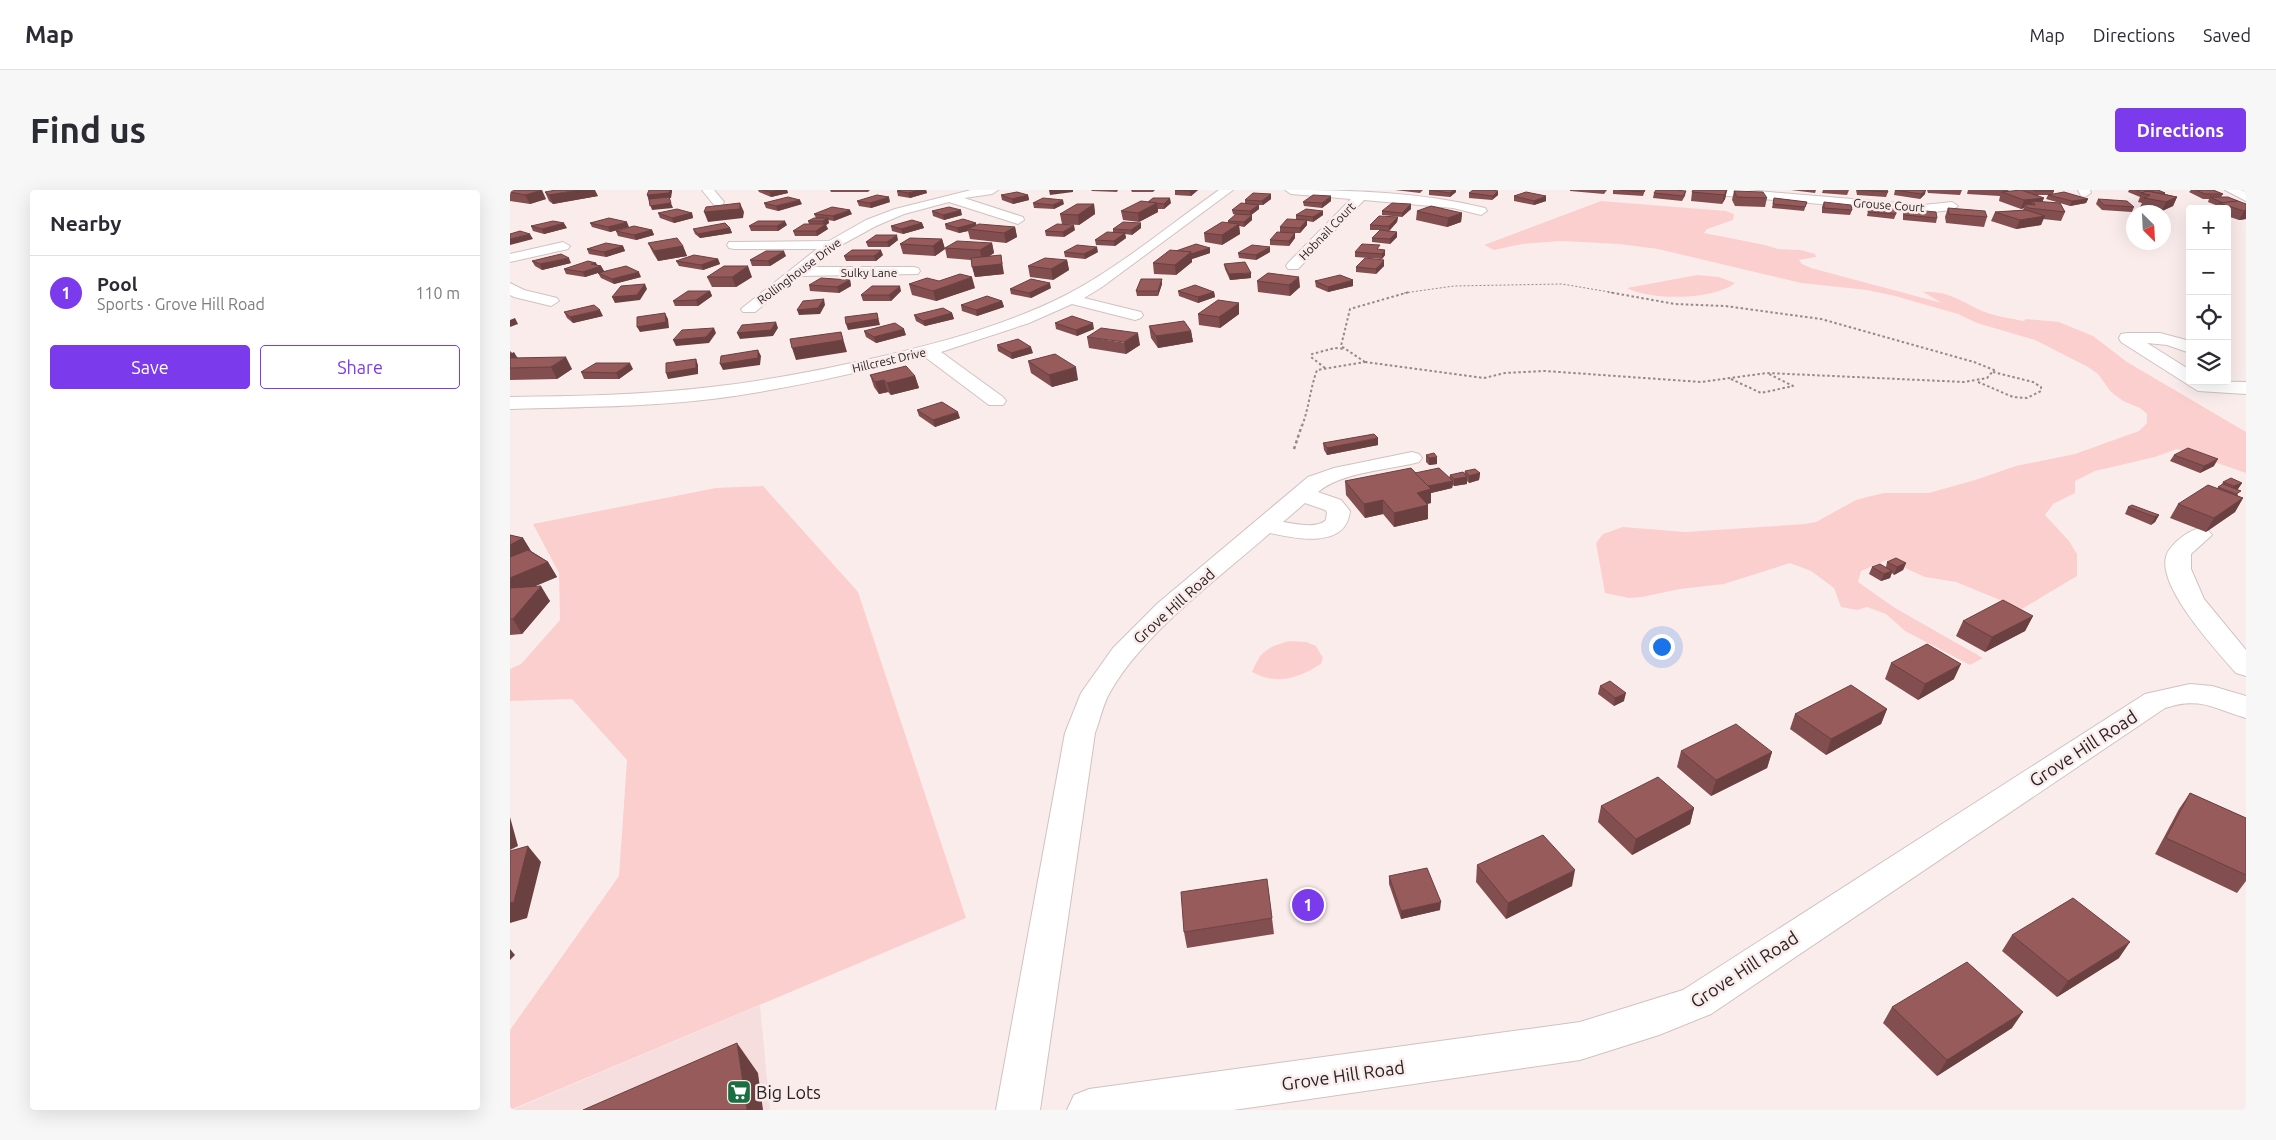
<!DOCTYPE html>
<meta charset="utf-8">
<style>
:root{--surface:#fff;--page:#f7f7f7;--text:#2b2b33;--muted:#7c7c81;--line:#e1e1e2;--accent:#7c3aed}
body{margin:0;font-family:Ubuntu,sans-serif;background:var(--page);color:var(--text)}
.controls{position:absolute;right:15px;top:15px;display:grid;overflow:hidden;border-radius:5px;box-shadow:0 5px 20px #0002}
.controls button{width:45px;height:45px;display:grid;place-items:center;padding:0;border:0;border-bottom:1px solid var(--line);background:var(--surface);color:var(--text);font:25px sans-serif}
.compass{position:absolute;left:1616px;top:15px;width:45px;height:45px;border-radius:50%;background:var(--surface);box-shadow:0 5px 20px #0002;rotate:156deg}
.you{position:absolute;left:1151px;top:456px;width:18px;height:18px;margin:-12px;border:4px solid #fff;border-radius:50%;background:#1a73e8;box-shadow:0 0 0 8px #1a73e833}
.badge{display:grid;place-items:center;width:32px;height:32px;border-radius:50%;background:var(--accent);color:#fff;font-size:16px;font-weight:700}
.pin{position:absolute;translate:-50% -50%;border:2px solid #fff;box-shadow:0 1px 5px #0006}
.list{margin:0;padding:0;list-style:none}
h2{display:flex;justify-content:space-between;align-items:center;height:65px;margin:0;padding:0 20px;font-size:21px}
h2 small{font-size:16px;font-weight:400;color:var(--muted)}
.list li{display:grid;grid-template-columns:32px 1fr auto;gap:15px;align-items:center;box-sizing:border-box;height:75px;padding:0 20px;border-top:1px solid var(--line)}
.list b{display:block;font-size:19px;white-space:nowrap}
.list p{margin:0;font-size:16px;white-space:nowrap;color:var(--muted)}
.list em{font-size:16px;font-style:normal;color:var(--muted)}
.actions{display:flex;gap:10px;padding:15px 20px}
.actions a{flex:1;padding:11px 0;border:1px solid var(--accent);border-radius:5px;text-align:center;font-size:18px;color:var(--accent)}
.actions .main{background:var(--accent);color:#fff}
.icon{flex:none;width:28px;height:28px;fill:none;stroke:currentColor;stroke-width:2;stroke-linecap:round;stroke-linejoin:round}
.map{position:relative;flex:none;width:1736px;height:920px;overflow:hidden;border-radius:5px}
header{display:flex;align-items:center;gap:30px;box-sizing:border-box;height:70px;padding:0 25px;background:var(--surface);border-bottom:1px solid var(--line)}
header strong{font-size:24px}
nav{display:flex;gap:28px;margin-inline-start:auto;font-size:18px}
.intro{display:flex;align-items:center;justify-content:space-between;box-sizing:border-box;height:120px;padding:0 30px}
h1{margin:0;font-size:35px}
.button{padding:12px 22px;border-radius:5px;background:var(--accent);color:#fff;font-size:18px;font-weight:700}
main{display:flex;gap:30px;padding:0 30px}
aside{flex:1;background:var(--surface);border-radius:5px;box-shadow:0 5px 20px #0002}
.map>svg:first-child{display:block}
.built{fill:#f6dede}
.green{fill:#fccfcf}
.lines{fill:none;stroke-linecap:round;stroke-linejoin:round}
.minor-casing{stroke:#d0c2c2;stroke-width:2}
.path-far2{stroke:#948989;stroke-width:1;stroke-dasharray:2 2;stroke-linecap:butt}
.path-far1{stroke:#948989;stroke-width:2;stroke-dasharray:2.5 2.5;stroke-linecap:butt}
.path{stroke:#948989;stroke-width:2.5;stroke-dasharray:3 3;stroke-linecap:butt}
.minor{fill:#fff;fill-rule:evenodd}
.wall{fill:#824e4f;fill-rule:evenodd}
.shaded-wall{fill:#6a4040}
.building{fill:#975b5c;stroke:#6a4040}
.labels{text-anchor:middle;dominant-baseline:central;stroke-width:5;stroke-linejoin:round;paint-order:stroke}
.far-street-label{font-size:12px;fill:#292323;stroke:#fbecec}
.street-label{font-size:15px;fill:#292323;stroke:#fbecec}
.near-street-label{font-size:18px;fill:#292323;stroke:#fbecec}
.near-poi-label{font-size:18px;fill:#292323;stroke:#fbecec;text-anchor:start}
</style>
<header>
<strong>Map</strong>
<nav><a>Map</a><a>Directions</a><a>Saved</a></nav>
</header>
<div class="intro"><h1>Find us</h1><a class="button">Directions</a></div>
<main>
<aside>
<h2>Nearby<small></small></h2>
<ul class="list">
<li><span class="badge">1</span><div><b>Pool</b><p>Sports · Grove Hill Road</p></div><em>110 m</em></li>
</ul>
<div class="actions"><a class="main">Save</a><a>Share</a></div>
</aside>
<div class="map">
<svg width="1736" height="920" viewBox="0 0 1736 920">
<rect width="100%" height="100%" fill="#fbecec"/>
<polygon class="built" points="250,815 260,920 2,920"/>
<g class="green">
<path d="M 1091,11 L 1216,21 L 1224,24 L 1223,30 L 1197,39 L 1194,43 L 1255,55 L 1268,59 L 1291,60 L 1305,64 L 1306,67 L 1289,70 L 1292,74 L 1301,78 L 1432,113 L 1413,102 C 1435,100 1449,110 1468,119 C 1482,126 1499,128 1514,131 L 1516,129 L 1549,132 L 1583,146 L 1617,172 L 1736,242 L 1736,283 L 1667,259 L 1645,267 L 1585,281 L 1565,291 L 1565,303 L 1543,314 L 1535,325 L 1559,351 L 1567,364 L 1567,386 L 1512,419 L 1446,392 L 1415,387 L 1377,370 L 1351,381 L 1348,392 L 1385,418 L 1473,468 L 1460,475 L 1395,441 L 1376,424 L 1357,417 L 1347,420 L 1331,417 L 1324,398 L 1301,381 L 1280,373 L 1214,394 L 1170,399 L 1132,407 L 1119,408 L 1095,403 L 1086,353 L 1093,344 L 1113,337 L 1175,342 L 1295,334 L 1306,332 L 1346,310 L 1357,307 L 1374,303 L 1419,303 L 1465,290 L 1506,276 L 1565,264 L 1629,241 L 1637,233 L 1637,224 L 1630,218 L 1613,211 L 1601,202 L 1588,184 L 1578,177 L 1525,150 L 1467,133 L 1448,124 L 1385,106 L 1357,100 L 1291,93 L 1148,59 L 1109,54 L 1051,51 L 1012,54 L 984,60 L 974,55 Z"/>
<path d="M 1187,85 L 1209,87 L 1225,93 C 1205,110 1139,111 1117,98 Z"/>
<polygon points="253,296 348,402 456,728 0,920 0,840 109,686 117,570 62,509 0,511 0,479 11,474 50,430 49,383 23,334 206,298"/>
<path d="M 779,451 L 796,452 L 806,456 L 813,468 L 811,474 C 788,488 767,496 742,482 C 751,460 756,458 779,451 Z"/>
</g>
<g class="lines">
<defs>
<g id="minor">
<polygon points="192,0 204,0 214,12 212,15 204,15"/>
<polygon points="461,0 488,0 482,4 454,8 513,27 514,30 508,34 439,12 394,24 366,36 333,54 300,77 403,77 408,78 410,81 408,84 288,86 245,122 233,122 231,119 307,59 224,59 219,58 217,55 219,52 319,51 356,30 385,19"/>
<path d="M 709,0 L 723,0 L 592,97 L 574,108 L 631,122 L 633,125 L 631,128 L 625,130 L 562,114 L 519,133 L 431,162 L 493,207 L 496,211 L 493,215 L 479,215 L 415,167 C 344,183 274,200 202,209 C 135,217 67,217 0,219 L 0,207 C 67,206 134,205 201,197 C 256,191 311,180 365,168 C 430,153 497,135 556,105 C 610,77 659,35 709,0 Z"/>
<path d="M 775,0 C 841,0 911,2 975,18 L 977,21 L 971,25 L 943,18 L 854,10 L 788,79 L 778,79 L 776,76 L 778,73 L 841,9 L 781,4 Z"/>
<polygon points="1189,0 1236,0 1413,15 1442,12 1448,16 1442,20 1413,23 1195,4"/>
<polygon points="1568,0 1580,0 1581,3 1575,7 1571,6"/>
<polygon points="1715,0 1731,0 1736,2 1736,11"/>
<polygon points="53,52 60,56 58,59 0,72 0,64"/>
<polygon points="0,93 14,100 47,108 49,111 41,116 4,107 0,105"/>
<polygon points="1617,143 1650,143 1680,151 1680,163 1657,155 1637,153 1680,180 1680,191 1736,192 1736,204 1688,201 1611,152 1609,148 1611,144"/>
<path d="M 902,262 L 909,264 L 912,268 L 909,272 C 879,280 831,282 808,302 L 831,310 L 840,321 C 836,359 787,349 760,343 C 710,387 631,445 599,504 C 593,515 590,530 585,543 L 530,920 L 486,920 L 555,543 L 571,503 L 603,458 L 648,413 L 798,287 L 824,278 ZM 795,313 L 815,320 L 817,322 L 816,330 C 807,339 786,334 773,332 Z"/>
<path d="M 1690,338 L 1698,340 L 1702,345 L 1681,364 L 1681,379 L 1694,409 L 1736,460 L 1736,486 L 1726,483 C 1707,461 1648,398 1656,367 C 1657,361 1663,355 1667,351 C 1674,345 1681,340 1690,338 Z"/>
<path d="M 1680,494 L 1702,496 L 1736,506 L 1736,528 C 1704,519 1691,506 1655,518 L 1201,824 L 1149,845 L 1070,870 L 723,920 L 557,920 L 564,905 L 579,899 L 1070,832 L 1173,800 L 1635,504 Z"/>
</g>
</defs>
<use href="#minor" class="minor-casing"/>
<polyline class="path-far2" points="894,103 944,96 1052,94 1105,103"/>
<g class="path-far1">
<polyline points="855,172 974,188 995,183 1035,181 1191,192 1257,183 1454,192 1477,188 1484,180 1464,172 1311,129 1215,116 1165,114 1098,102"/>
<polyline points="855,172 831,156 840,119 899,102"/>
<polyline points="815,178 801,167 802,164 825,158 834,159"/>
<polyline points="1221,189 1251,203 1283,196 1259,184"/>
<polyline points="1468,192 1503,207 1517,208 1531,201 1531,197 1523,192 1483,182"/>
<path d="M 792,236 C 799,218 800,199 807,180 L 855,172"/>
</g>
<polyline class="path" points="784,259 792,235"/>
<use href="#minor" class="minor"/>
</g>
<g class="wall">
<polygon points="0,0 36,9 20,14 0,11"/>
<polygon points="248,0 277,0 278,3 261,7 249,2"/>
<polygon points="320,0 360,0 358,2 321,2"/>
<polygon points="391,0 416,0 417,3 400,8 388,6 387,1"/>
<polygon points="581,0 608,0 607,2 582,1"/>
<polygon points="621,0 645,0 643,2 622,2"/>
<polygon points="665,0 688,0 681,6 665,5"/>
<polygon points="885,0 913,0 910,3"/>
<polygon points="919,0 946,0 946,2 940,7 919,5"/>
<polygon points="1060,0 1097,0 1094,4 1060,1"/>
<polygon points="1103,0 1135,0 1133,6 1103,4"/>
<polygon points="1217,0 1215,9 1212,14 1181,11 1182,2"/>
<polygon points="1281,0 1306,0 1305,3"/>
<polygon points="1313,0 1339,0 1337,5 1312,3"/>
<polygon points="1346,0 1377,0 1378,2 1376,7 1347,5"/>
<polygon points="1385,0 1415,4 1410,9 1384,5"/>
<polygon points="1417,0 1452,0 1450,5 1418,3"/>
<path d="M 1458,0 L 1499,0 L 1498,1 L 1516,2 L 1512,0 L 1543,0 L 1544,1 L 1543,4 L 1578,9 L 1576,13 L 1560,16 L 1550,13 L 1555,22 L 1551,31 L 1533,29 L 1531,35 L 1506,39 L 1481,31 L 1485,22 L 1513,20 L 1514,18 L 1511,19 L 1489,11 L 1490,6 L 1457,4 ZM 1527,5 L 1538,5 L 1536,9 L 1550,13 L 1532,12 L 1534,8 Z"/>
<polygon points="1619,0 1648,0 1655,3 1655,4 1667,7 1663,16 1652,21 1630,17 1632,13 1628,12 1630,7 1618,2"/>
<polygon points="1681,0 1703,0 1713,4 1711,7 1736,14 1736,29 1729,30 1717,26 1717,19 1706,19 1708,16 1698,12 1699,9 1693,9 1679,2"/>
<polygon points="988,1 988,5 982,10 959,8 959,3"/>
<polygon points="1176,1 1175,6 1172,11 1143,8 1144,3"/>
<polygon points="1224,1 1257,8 1255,17 1225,16 1222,10"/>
<polygon points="35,2 88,6 43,14 39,11"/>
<polygon points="761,4 761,9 753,15 749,15 749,19 741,25 742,30 734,37 729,36 730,44 712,55 695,52 694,43 718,33 718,31 726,25 723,24 722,20 735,14 735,10"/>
<polygon points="491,5 518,5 519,10 503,14 492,10"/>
<polygon points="1004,6 1036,11 1024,15 1004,11"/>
<polygon points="1264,8 1297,12 1294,21 1262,18"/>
<polygon points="1588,9 1624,17 1622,22 1592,20 1586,14"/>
<polygon points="347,11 380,12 361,18 349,16"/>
<polygon points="821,11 812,18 794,16 793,12"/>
<polygon points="638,12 661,13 654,19 648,19 648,22 629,32 613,30 611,21"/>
<polygon points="1314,12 1342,20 1340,25 1312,23 1312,17"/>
<polygon points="254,13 292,14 268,21 256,18"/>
<polygon points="523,13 554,14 544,19 524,18"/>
<polygon points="584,14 585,24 569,35 552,34 550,24"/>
<polygon points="1359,16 1386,24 1384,29 1357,26"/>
<polygon points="1438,18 1477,27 1474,37 1436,33 1435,27"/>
<polygon points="901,19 892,27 872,25 872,21"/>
<polygon points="1394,19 1427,28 1426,33 1393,30 1393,24"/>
<polygon points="422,21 452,25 434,30 423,26"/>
<polygon points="813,21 813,25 803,32 797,31 797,35 790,43 785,43 785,48 779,56 760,55 760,50 770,42 770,37 786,30 786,25"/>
<polygon points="907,21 952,23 951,32 937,37 906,30"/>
<polygon points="148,23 182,23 183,28 164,33 150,28"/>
<polygon points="304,24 342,24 324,31 318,30 319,33 316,35 318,39 307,46 285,46 283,41 299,34 298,31 306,28"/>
<polygon points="888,27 887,32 879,41 887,42 887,47 880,54 862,52 862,48 870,40 860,40 860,35"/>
<polygon points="80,33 119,37 100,42 82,37"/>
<polygon points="412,33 414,38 393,44 382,41 381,36"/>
<polygon points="466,33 466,35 505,37 507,47 496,53 460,49 458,41 449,43 436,39 435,34"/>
<polygon points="277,35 268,41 241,41 239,36"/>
<polygon points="21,36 57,38 34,44 23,41"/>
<polygon points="220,38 222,43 190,48 185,44 183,39"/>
<polygon points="631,38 622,45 615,44 616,48 605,56 586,55 585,50 603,42 603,39"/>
<polygon points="142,40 144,45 126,50 108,46 106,41"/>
<polygon points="565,40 554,47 536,46 535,41"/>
<polygon points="432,49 435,59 425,66 393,64 390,54"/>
<polygon points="388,50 379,57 358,57 356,52"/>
<polygon points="138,53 173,56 177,66 148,71 143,63"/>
<polygon points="482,53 484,63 480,66 494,84 465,87 461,70 437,68 435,58"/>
<polygon points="113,56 115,61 96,67 79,64 77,59"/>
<polygon points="700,58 700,63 682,69 682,72 666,85 644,84 643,73 666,61"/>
<polygon points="870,60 875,65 872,69 845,67 845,62"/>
<polygon points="554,62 588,62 575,69 555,67"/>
<polygon points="760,62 746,70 729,68 728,63"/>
<polygon points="373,65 366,71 336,71 334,66"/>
<polygon points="276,66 260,76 242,76 240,70"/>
<polygon points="208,69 210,74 193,80 169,76 166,71"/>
<polygon points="557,70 559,80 543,90 520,87 518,76"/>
<polygon points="22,71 61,73 32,80 25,76"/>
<polygon points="86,73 87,75 91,76 94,81 131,87 104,94 91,88 88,83 75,87 56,84 54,79"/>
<polygon points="714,74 741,88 720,90 715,79"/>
<polygon points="874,76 866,84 846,82 846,77"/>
<polygon points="758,83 790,97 780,106 748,102 747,91"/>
<polygon points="197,87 242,87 226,97 202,97"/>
<polygon points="652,89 652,94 648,106 627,106 626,101"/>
<polygon points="340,90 341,96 329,103 300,101 299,95"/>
<polygon points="805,91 843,96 818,102 806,97"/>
<polygon points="399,94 465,98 426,111 402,105"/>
<polygon points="541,98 521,108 501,104 500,99"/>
<polygon points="200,101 202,106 188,116 165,116 163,111"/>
<polygon points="391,101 381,111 353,111 351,105"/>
<polygon points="668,101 704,102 705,107 688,113 669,106"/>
<polygon points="492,111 494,117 467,126 452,121 451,115"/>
<polygon points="54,122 93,126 63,133 57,128"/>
<polygon points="442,123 444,129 415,136 406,131 404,125"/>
<polygon points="688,124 729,124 710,138 689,135"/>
<polygon points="545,133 584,139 567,146 546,139"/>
<polygon points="639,136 681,141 683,152 648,158 641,148"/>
<polygon points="354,141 396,145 366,153 356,147"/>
<polygon points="577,147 630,155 616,164 579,158"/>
<polygon points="487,155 523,163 502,169 488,161"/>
<polygon points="0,161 8,168 62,179 47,189 0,190"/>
<polygon points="518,171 568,190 542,197 521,183"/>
<polygon points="123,179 109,189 74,189 71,182"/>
<polygon points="360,185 405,186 409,198 381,205 378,202 369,204 364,197"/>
<polygon points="407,220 450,228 425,237 409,226"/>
<polygon points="813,253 868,255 817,265 814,260"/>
<polygon points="916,265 927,274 919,275 916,272"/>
<polygon points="1664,265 1704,276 1690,283 1660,271"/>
<polygon points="955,281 970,283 969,290 959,293 957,291 957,294 944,296 943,295 942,298 921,303 921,313 917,314 918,315 918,329 884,337 873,324 855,328 836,305 835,291 905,283 939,288 940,285 954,284"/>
<polygon points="1713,292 1732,293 1727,300 1728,306 1733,308 1725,322 1696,342 1660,328 1668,314 1707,298 1711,296"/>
<polygon points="1618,317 1649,325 1645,332 1641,335 1615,324"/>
<polygon points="0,345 13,348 21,361 38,372 47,387 24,396 40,411 12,444 0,445"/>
<polygon points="1377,372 1396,373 1393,380 1384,385 1382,383 1380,388 1371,391 1359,384 1362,377 1376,377"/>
<polygon points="1523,426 1515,441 1475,462 1446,446 1453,431"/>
<polygon points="1381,473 1444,489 1408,510 1375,489"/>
<polygon points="1090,496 1114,511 1104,516 1088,504"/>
<polygon points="1377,519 1371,534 1316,565 1280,539 1285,524"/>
<polygon points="1171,561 1262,562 1257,578 1201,606 1167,577"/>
<polygon points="1680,603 1736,628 1736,691 1727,703 1645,664 1669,619"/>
<polygon points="1091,616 1184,618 1180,634 1122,665 1088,632"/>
<polygon points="967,675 1062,696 996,729 966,692"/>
<polygon points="879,686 930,720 891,729 879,694"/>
<polygon points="762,728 764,744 677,758 674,742"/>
<polygon points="1502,745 1609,768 1547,807 1492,761"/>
<polygon points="1382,817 1502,838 1427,886 1373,833"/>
</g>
<g class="shaded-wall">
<polygon points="32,0 36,9 20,14 15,5"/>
<polygon points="68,0 85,0 88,6 43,14 39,5"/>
<polygon points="160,0 162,0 162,2 161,8 159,8 163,18 142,20 137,5"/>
<polygon points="270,0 277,0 278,3 261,7 260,2"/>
<polygon points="410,0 416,0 417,3 400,8 398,3"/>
<polygon points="539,0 563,0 563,2 540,5"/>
<polygon points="682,0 688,0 681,6 680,1"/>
<polygon points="944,0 946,0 946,2 940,7 940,3"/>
<polygon points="1217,0 1215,9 1212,14 1214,5"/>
<polygon points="1416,0 1415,4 1410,9 1411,4"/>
<polygon points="988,1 988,5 982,10 983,6"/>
<polygon points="761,4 761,9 753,15 752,11"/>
<polygon points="518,5 519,10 503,14 502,9"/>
<polygon points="821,6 821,11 812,18 812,13"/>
<polygon points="1036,6 1036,11 1024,15 1024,11"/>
<polygon points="379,7 380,12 361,18 360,13"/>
<polygon points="1667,7 1663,16 1652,21 1656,12"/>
<polygon points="660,8 661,13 654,19 654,14"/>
<polygon points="1534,8 1530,17 1525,15 1523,11 1520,18 1515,14 1514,18 1511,19 1514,10"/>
<polygon points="1578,9 1576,13 1560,16 1562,11"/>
<polygon points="290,10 292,14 268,21 266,16"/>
<polygon points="553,10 554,14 544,19 543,15"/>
<polygon points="230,13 234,22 233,28 198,32 194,22"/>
<polygon points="647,13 648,22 629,32 628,23"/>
<polygon points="584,14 585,24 569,35 568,25"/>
<polygon points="901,14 901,19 892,27 892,23"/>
<polygon points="749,15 749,19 740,26 740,21"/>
<polygon points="340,20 342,24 324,31 323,26"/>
<polygon points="451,20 452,25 434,30 433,25"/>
<polygon points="1736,20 1736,29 1729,30 1734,21"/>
<polygon points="813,21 813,25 803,32 803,27"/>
<polygon points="182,23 183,28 164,33 162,28"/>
<polygon points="952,23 951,32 937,37 938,28"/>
<polygon points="742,25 742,30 734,37 734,32"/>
<polygon points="1535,26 1531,35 1506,39 1510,30"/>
<polygon points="888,27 887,32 879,41 879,36"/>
<polygon points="318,28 319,33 316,35 318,39 307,46 306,41 314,36 313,31"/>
<polygon points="797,30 797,35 790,43 790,38"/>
<polygon points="275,31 277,35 268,41 267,36"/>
<polygon points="117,32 119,37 100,42 98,37"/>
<polygon points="54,33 57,38 34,44 32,39"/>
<polygon points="412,33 414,38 393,44 391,39"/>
<polygon points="466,33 467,38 458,39 458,41 449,43 447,38"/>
<polygon points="631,33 631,38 622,45 621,40"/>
<polygon points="729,34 730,44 712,55 712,45"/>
<polygon points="564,35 565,40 554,47 553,42"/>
<polygon points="505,37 507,47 496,53 494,43"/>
<polygon points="220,38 222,43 190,48 188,44"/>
<polygon points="142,40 144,45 126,50 124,45"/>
<polygon points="887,42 887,47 880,54 880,49"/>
<polygon points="615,43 616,48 605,56 604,51"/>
<polygon points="785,43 785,48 779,56 779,51"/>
<polygon points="20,44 23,49 0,55 0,49"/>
<polygon points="387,45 388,50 379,57 377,52"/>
<polygon points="432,49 435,59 425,66 423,56"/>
<polygon points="482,53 484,63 472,70 470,60"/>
<polygon points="113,56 115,61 96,67 94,62"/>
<polygon points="173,56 177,66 148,71 144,61"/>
<polygon points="587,57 588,62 575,69 574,64"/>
<polygon points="760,57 760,62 746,70 746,65"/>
<polygon points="700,58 700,63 682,69 682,72 666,85 665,75 681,62"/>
<polygon points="371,60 373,65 366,71 364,66"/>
<polygon points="875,60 875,65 872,69 872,64"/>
<polygon points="274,61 276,66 260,76 258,71"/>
<polygon points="491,65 494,84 465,87 462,77"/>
<polygon points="59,68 61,73 32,80 30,74"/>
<polygon points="208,69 210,74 193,80 191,75"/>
<polygon points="557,70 559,80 543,90 541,79"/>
<polygon points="874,70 874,76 866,84 866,79"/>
<polygon points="86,73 88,77 91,76 94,81 75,87 73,82 81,74"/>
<polygon points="238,76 242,87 226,97 222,87"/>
<polygon points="129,82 131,87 104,94 102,89"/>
<polygon points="741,83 741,88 720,90 719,84"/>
<polygon points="462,87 465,98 426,111 423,101"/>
<polygon points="789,87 790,97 780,106 779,95"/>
<polygon points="652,89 652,94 648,106 648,101"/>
<polygon points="340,90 341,96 329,103 327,97"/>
<polygon points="843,90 843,96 818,102 818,97"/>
<polygon points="540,93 541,98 521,108 519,103"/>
<polygon points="135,94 137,99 130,110 105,113 102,107"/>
<polygon points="390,96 391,101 381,111 379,105"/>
<polygon points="200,101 202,106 188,116 186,110"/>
<polygon points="704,102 705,107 688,113 688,107"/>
<polygon points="314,109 315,115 310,124 289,125 287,120"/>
<polygon points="492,111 494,117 467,126 466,120"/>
<polygon points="729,113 729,124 710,138 709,127"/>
<polygon points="90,120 93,126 63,133 60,127"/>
<polygon points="155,123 158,129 159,138 130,142 127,137"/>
<polygon points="367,123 370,135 338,140 336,134"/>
<polygon points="442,123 444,129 415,136 413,131"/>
<polygon points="5,128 8,134 0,137 0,130"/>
<polygon points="266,132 268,138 263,146 230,149 227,143"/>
<polygon points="583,133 584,139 567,146 566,140"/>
<polygon points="204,138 206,143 199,153 166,156 163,150"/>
<polygon points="394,139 396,145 366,153 364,147"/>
<polygon points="681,141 683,152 648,158 646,146"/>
<polygon points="331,142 337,162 286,170 282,158"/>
<polygon points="628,143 630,155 616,164 614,152"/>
<polygon points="521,157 523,163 502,169 501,163"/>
<polygon points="248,160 251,166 250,175 213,180 210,174"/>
<polygon points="4,162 11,174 0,178 0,164"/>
<polygon points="56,167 62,179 47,189 41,177"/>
<polygon points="186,169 188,175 188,184 158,189 156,183"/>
<polygon points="120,173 123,179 109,189 106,183"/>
<polygon points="566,177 568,190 542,197 539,185"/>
<polygon points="405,186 409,198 381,205 377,193"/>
<polygon points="374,190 378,202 369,204 365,192"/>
<polygon points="448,222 450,228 425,237 423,230"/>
<polygon points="868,248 868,255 817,265 817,258"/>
<polygon points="927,267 927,274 919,275 919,268"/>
<polygon points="1708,269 1704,276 1690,283 1694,276"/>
<polygon points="970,283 969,290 959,293 959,286"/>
<polygon points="957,287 957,294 944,296 944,289"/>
<polygon points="943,291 942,298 921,303 921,313 906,316 907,303 916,297"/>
<polygon points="1732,293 1728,299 1720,303 1724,296"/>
<polygon points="1733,308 1725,322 1696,342 1704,328"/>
<polygon points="873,310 873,324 855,328 854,314"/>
<polygon points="918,315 918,329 884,337 884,323"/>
<polygon points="1649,325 1645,332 1641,335 1645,327"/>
<polygon points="13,348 22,363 0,374 0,355"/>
<polygon points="38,372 47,387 0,407 0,388"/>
<polygon points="1396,373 1393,380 1384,385 1387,377"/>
<polygon points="1382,381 1380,388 1371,391 1374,384"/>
<polygon points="31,396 40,411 12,444 3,429"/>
<polygon points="1523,426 1515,441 1475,462 1482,447"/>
<polygon points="1451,474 1444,489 1408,510 1415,494"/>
<polygon points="1116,503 1114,511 1104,516 1105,508"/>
<polygon points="1377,519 1371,534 1316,565 1321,549"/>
<polygon points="1262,562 1257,578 1201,606 1206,590"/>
<polygon points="1184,618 1180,634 1122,665 1126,649"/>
<polygon points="0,627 8,656 0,660"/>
<polygon points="18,656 31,672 17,728 0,733 0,713"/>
<polygon points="1065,680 1062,696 996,729 998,713"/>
<polygon points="931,712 930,720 891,729 891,721"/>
<polygon points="1620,752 1609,768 1547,807 1558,791"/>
<polygon points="0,759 5,765 0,770"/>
<polygon points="1513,822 1502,838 1427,886 1437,870"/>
<polygon points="227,853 248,883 253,920 237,920"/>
</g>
<g class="building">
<polygon points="0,0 32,0 15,5 0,2"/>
<polygon points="46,0 68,0 39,5 35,2"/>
<polygon points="139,0 160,0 159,3 137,5"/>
<polygon points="253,0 270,0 260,2"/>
<polygon points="391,0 410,0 398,3 387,1"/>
<polygon points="665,0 682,0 680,1"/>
<polygon points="919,0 944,0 940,3"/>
<polygon points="963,0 982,0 988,1 983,6 959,3"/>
<polygon points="1110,0 1135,0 1134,2"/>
<polygon points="1146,0 1164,0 1176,1 1173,6 1144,3"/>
<polygon points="1183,0 1217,0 1214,5 1182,2"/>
<polygon points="1348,0 1377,0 1378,2"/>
<polygon points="1385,0 1416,0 1411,4"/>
<polygon points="1511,0 1534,8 1514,10 1492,2"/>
<polygon points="1523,0 1543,0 1544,1 1525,1"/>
<polygon points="1626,0 1648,0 1655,3 1649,3 1637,1 1632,3"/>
<polygon points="1686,0 1703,0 1713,4 1695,4"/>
<polygon points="1224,1 1253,2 1257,8 1227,7"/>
<polygon points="1637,1 1667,7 1656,12 1634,8 1640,5 1631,3"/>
<polygon points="507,2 518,5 502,9 491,5"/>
<polygon points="1016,2 1036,6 1024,11 1004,6"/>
<polygon points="1554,2 1578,9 1562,11 1538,5"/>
<polygon points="743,3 761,4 752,11 735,10"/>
<polygon points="367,5 379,7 360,13 347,11"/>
<polygon points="803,5 821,6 812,13 793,12"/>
<polygon points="159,7 161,13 140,16 139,9"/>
<polygon points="278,7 290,10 266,16 254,13"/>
<polygon points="1700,7 1718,7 1728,11 1713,13"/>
<polygon points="533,8 553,10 543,15 523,13"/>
<polygon points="643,8 660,8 654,14 638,12"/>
<polygon points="1264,8 1297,12 1295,17 1263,14"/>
<polygon points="1588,9 1617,11 1624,17 1594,15"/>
<polygon points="631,11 647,13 628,23 611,21"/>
<polygon points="1523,11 1550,13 1555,22 1518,18 1515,14 1525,15"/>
<polygon points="1728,11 1736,14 1736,20 1734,21 1709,13"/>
<polygon points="1314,12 1341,15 1342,20 1314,18"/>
<polygon points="230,13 230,19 194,22 196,17"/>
<polygon points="731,13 749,15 740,21 722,20"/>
<polygon points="882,13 901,14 892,23 872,21"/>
<polygon points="567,14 584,14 568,25 550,24"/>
<polygon points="921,16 952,23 938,28 907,21"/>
<polygon points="1359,16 1386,19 1386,24 1358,22"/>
<polygon points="322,17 340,20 323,26 304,24"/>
<polygon points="439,17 451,20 433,25 422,21"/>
<polygon points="1438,18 1475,21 1477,27 1439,24"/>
<polygon points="167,19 182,23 162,28 148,23"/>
<polygon points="796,19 813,21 803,27 786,25"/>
<polygon points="1394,19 1426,22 1427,28 1395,25"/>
<polygon points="1516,20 1535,26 1510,30 1485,22"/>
<polygon points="726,24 742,25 734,32 718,31"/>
<polygon points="869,26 888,27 879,36 860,35"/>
<polygon points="99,28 117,32 98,37 80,33"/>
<polygon points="304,28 318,28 313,31 298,31"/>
<polygon points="453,29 466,33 447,38 435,34"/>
<polygon points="777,29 797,30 790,38 770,37"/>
<polygon points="402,30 412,33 391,39 381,36"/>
<polygon points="43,31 54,33 32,39 21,36"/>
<polygon points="248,31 275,31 267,36 239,36"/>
<polygon points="613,32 631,33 621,40 603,39"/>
<polygon points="712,32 729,34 712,45 694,43"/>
<polygon points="215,33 220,38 188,44 183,39"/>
<polygon points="294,34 316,34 306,41 283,41"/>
<polygon points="469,34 505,37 494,43 458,39"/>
<polygon points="547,34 564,35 553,42 535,41"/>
<polygon points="124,36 142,40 124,45 106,41"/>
<polygon points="870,40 887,42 880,49 862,48"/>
<polygon points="10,41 20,44 0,49 0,44"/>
<polygon points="597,42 615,43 604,51 585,50"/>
<polygon points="767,42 785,43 779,51 760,50"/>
<polygon points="366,45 387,45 377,52 356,52"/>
<polygon points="167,48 173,56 144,61 138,53"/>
<polygon points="400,48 432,49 423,56 390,54"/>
<polygon points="447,51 482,53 470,60 435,58"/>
<polygon points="96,53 113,56 94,62 77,59"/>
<polygon points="686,54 700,58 681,64 681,62 666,61"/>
<polygon points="852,54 870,55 867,59 875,60 872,64 845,62"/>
<polygon points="567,55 587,57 574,64 554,62"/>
<polygon points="742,55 760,57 746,65 728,63"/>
<polygon points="342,60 371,60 364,66 334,66"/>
<polygon points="660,60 681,62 665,75 643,73"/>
<polygon points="256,61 274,61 258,71 240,70"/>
<polygon points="51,64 59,68 30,74 22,71"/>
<polygon points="184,65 208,69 191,75 166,71"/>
<polygon points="491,65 492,74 462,77 461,68"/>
<polygon points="535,68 557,70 541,79 518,76"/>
<polygon points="855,68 874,70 866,79 846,77"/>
<polygon points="78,71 86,73 81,74 91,76 73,82 54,79"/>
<polygon points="735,72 741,83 719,84 714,74"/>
<polygon points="116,76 129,82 102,89 88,83"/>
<polygon points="214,76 238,76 222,87 197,87"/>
<polygon points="758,83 789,87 779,95 747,91"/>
<polygon points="450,84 462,87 423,101 399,94 417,88 429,91"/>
<polygon points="830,85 843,90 818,97 805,91"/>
<polygon points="311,88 340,90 327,97 299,95"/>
<polygon points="521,89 540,93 519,103 500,99"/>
<polygon points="631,89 652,89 648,101 626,101"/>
<polygon points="135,94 127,105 102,107 111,96"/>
<polygon points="685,95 704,102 688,107 668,101"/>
<polygon points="362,96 390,96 379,105 351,105"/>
<polygon points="178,101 200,101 186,110 163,111"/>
<polygon points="477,106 492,111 466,120 451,115"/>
<polygon points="314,109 308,118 287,120 293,111"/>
<polygon points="708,110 729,113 709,127 688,124"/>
<polygon points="84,115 90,120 60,127 54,122"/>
<polygon points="433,118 442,123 413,131 404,125"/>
<polygon points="155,123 156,132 127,137 127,127"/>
<polygon points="367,123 368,129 336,134 335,127"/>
<polygon points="562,126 583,133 566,140 545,133"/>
<polygon points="674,131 681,141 646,146 639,136"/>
<polygon points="266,132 261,140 227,143 232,135"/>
<polygon points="385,133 394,139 364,147 354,141"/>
<polygon points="204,138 196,147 163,150 172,140"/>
<polygon points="591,138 628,143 614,152 577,147"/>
<polygon points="331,142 333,150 282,158 280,149"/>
<polygon points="508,149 521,157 501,163 487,155"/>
<polygon points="248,160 248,168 210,174 211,166"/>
<polygon points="545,164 566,177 539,185 518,171"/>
<polygon points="56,167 41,177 0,178 0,169 1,168"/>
<polygon points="186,169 186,178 156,183 156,173"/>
<polygon points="86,173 120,173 106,183 71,182"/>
<polygon points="396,176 405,186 377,193 374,190 365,192 360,185"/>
<polygon points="432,212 448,222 423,230 407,220"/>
<polygon points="864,244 868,248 817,258 813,253"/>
<polygon points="1678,258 1708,269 1694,276 1664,265"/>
<polygon points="924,263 927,267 919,268 916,265"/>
<polygon points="901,278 921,299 907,303 918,315 884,323 873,310 854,314 835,291"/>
<polygon points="929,278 943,291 918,296 905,283"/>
<polygon points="965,279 970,283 959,286 955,281"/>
<polygon points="953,282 957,287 944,289 940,285"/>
<polygon points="1721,288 1732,293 1724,296 1713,292"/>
<polygon points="1713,294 1731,301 1726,304 1708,297"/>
<polygon points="1698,295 1733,308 1704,328 1668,314"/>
<polygon points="1622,315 1649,325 1645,327 1618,317"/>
<polygon points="0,345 13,348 0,355"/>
<polygon points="18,360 38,372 0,388 0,367"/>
<polygon points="1386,368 1396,373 1387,377 1377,372"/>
<polygon points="1370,374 1382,381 1374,384 1362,377"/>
<polygon points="31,396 3,429 0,429 0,398"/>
<polygon points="1493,410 1523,426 1482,447 1453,431"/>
<polygon points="1417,454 1451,474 1415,494 1381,473"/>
<polygon points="1100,491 1116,503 1105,508 1090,496"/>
<polygon points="1341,495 1377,519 1321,549 1285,524"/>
<polygon points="1226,534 1262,562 1206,590 1171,561"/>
<polygon points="1148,587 1184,618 1126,649 1091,616"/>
<polygon points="1680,603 1736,628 1736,685 1656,648"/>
<polygon points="1033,645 1065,680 998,713 967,675"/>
<polygon points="18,656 4,712 0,713 0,661"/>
<polygon points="917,678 931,712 891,721 879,686"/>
<polygon points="757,689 762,728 674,742 671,702"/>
<polygon points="1563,708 1620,752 1558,791 1502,745"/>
<polygon points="1457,772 1513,822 1437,870 1382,817"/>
<polygon points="227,853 237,920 73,920"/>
</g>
<defs>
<symbol id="supermarket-square" viewBox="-11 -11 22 22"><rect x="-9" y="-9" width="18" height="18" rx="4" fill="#176f42" stroke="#fbecec"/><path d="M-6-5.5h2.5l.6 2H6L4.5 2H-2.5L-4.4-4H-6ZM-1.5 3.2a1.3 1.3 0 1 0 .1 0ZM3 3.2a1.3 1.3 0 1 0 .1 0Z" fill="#fff"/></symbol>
</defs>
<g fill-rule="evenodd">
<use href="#supermarket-square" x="215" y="888" width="28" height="28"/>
</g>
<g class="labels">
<g class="far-street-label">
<text transform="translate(1379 15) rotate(4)">Grouse Court</text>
<text transform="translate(817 41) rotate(-46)">Hobnail Court</text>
<text transform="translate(289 81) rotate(-37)">Rollinghouse Drive</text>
<text x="359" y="82">Sulky Lane</text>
<text transform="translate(379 170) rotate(-13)">Hillcrest Drive</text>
</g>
<g class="street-label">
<text transform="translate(664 416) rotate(-42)">Grove Hill Road</text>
</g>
<g class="near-street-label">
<text transform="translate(1573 558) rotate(-33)">Grove Hill Road</text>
<text transform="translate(1234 779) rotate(-33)">Grove Hill Road</text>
<text transform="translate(833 885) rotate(-8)">Grove Hill Road</text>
</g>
<g class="near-poi-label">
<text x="246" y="902">Big Lots</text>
</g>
</g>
</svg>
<div class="controls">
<button>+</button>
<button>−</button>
<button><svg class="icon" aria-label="locate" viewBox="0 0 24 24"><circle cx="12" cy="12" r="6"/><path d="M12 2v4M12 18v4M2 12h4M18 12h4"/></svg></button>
<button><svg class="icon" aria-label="layers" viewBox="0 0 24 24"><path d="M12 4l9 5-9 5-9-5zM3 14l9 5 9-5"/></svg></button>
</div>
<svg class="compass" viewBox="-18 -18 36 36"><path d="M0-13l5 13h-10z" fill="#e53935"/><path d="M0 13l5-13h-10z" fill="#7c7c81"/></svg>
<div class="you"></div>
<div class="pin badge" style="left:798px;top:715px">1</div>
</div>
</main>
